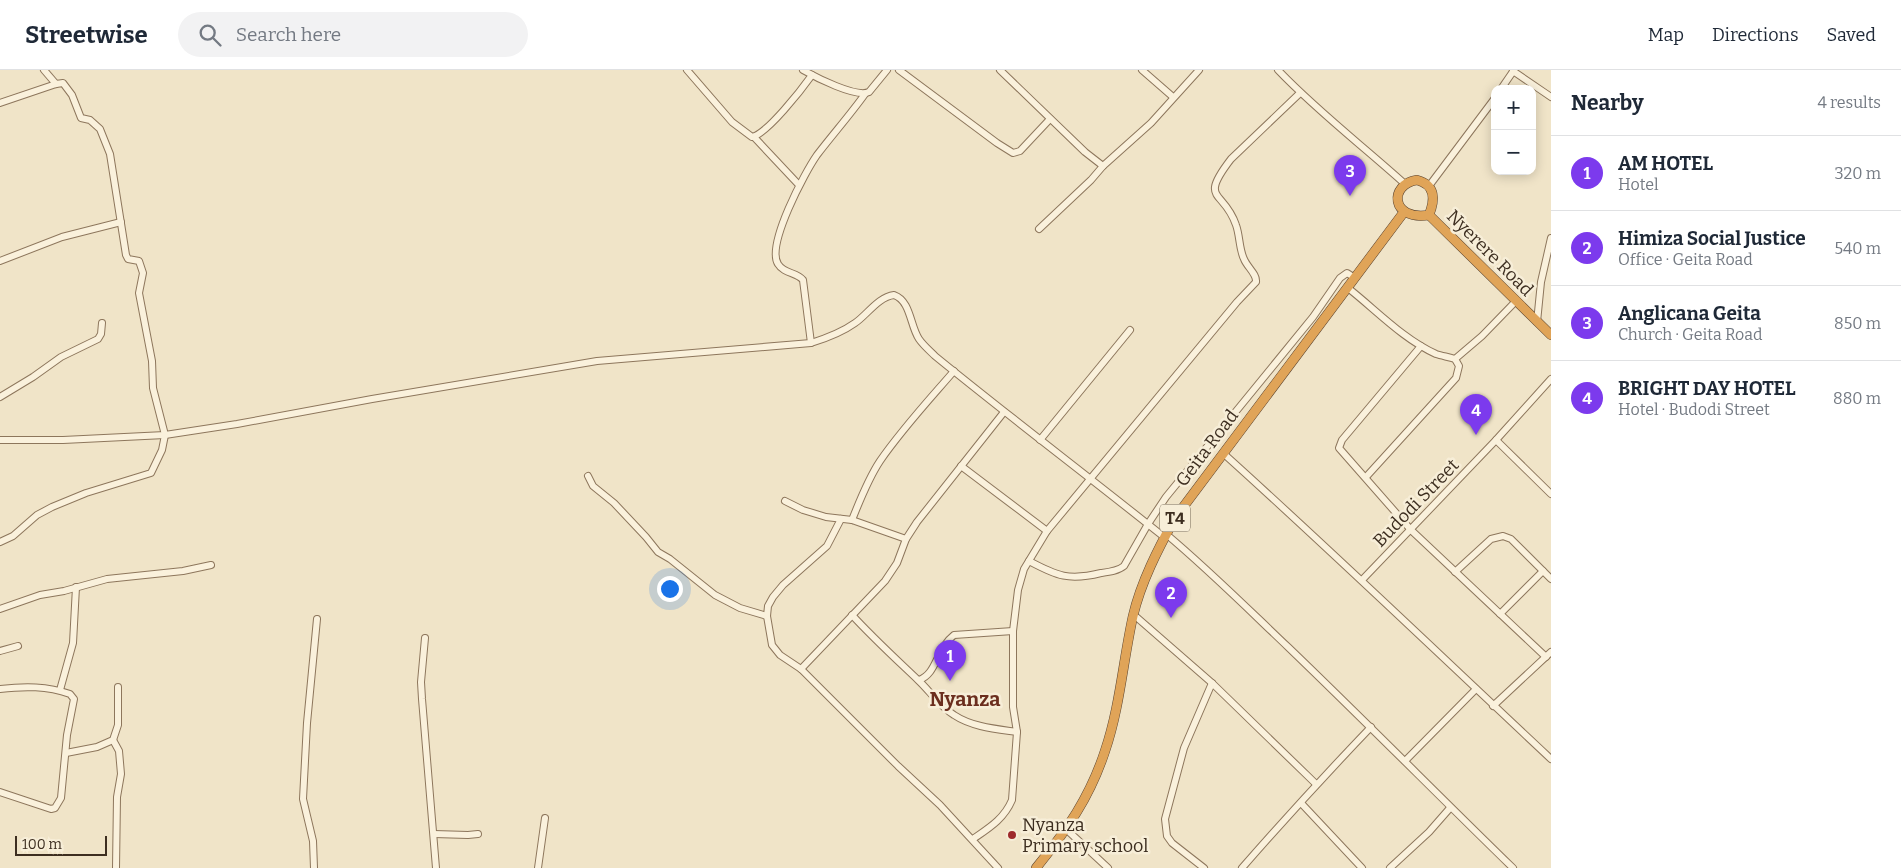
<!DOCTYPE html>
<meta charset="utf-8">
<style>
:root{--surface:#fff;--page:#f2f2f3;--text:#1f2937;--muted:#747a83;--line:#e0e1e3;--accent:#7c3aed}
body{margin:0;font-family:Bitter,serif;background:var(--page);color:var(--text)}
.controls{position:absolute;right:15px;top:15px;display:grid;overflow:hidden;border-radius:10px;box-shadow:0 2px 12px #0003}
.controls button{width:45px;height:45px;display:grid;place-items:center;padding:0;border:0;border-bottom:1px solid var(--line);background:var(--surface);color:var(--text);font:25px sans-serif}
.scale{position:absolute;left:15px;bottom:12px;width:92px;box-sizing:border-box;padding-left:5px;border:2px solid #3d2e20;border-top:0;font-size:14px;line-height:18px;white-space:nowrap;color:#3d2e20;-webkit-text-stroke:4px #f7eed8;paint-order:stroke}
.you{position:absolute;left:669px;top:518px;width:18px;height:18px;margin:-12px;border:4px solid #fff;border-radius:50%;background:#1a73e8;box-shadow:0 0 0 8px #1a73e833}
.badge{display:grid;place-items:center;width:32px;height:32px;border-radius:50%;background:var(--accent);color:#fff;font-size:16px;font-weight:700}
.pin{position:absolute;translate:-50% -41px;filter:drop-shadow(0 1px 2px #0008)}
.pin::after{content:'';position:absolute;top:26px;width:18px;height:15px;background:inherit;clip-path:polygon(0 0,100% 0,50% 100%)}
.list{margin:0;padding:0;list-style:none}
h2{display:flex;justify-content:space-between;align-items:center;height:65px;margin:0;padding:0 20px;font-size:21px}
h2 small{font-size:16px;font-weight:400;color:var(--muted)}
.list li{display:grid;grid-template-columns:32px 1fr auto;gap:15px;align-items:center;box-sizing:border-box;height:75px;padding:0 20px;border-top:1px solid var(--line)}
.list b{display:block;font-size:19px;white-space:nowrap}
.list p{margin:0;font-size:16px;white-space:nowrap;color:var(--muted)}
.list em{font-size:16px;font-style:normal;color:var(--muted)}
.icon{flex:none;width:28px;height:28px;fill:none;stroke:currentColor;stroke-width:2;stroke-linecap:round;stroke-linejoin:round}
.map{position:relative;flex:none;width:1551px;height:798px;overflow:hidden}
header{display:flex;align-items:center;gap:30px;box-sizing:border-box;height:70px;padding:0 25px;background:var(--surface);border-bottom:1px solid var(--line)}
header strong{font-size:24px}
nav{display:flex;gap:28px;margin-inline-start:auto;font-size:18px}
.search{width:350px;height:45px;background:var(--page);display:flex;align-items:center;gap:12px;box-sizing:border-box;padding:0 18px;border-radius:28px;color:var(--muted);font-size:19px}
main{display:flex}
aside{flex:1;background:var(--surface)}
.map>svg:first-child{display:block}
.lines{fill:none;stroke-linecap:round;stroke-linejoin:round}
.minor-casing{stroke:#8d765c;stroke-width:8}
.highway-casing{stroke:#5b4430;stroke-width:10}
.minor{stroke:#faf1dc;stroke-width:6}
.highway{stroke:#e0a458;stroke-width:9}
.poi-dot{fill:#9e2a2b;stroke:#f7eed8;stroke-width:2}
.labels{text-anchor:middle;dominant-baseline:central;stroke-width:5;stroke-linejoin:round;paint-order:stroke}
.shield{fill:#f7eed8;stroke:#756857;stroke-width:1}
.shield-label{font-size:16px;font-weight:bold;fill:#3d2e20}
.street-label{font-size:18px;fill:#3d2e20;stroke:#f7eed8}
.poi-label{font-size:18px;fill:#3d2e20;stroke:#f7eed8;text-anchor:start}
.quarter-label{font-size:20px;font-weight:bold;fill:#6b2e1e;stroke:#f7eed8}
</style>
<header>
<strong>Streetwise</strong>
<div class="search"><svg class="icon" aria-label="search" viewBox="0 0 24 24"><circle cx="10" cy="10" r="6"/><path d="M15 15l6 6"/></svg>Search here</div>
<nav><a>Map</a><a>Directions</a><a>Saved</a></nav>
</header>
<main>
<div class="map">
<svg width="1551" height="798" viewBox="0 0 1551 798">
<rect width="100%" height="100%" fill="#f0e4c8"/>
<g class="lines">
<defs>
<g id="minor">
<polyline points="44,0 56,14"/>
<path d="M 687,0 L 732,52 L 752,67 C 767,64 802,19 812,5"/>
<path d="M 803,0 C 815,7 856,28 869,22 L 887,0"/>
<polyline points="899,0 997,73 1013,83 1020,81 1050,49"/>
<polyline points="1000,0 1085,82 1103,96"/>
<polyline points="1142,0 1173,27"/>
<path d="M 1278,0 C 1317,41 1363,76 1405,114"/>
<polyline points="1513,1 1551,27"/>
<polyline points="1501,19 1514,0"/>
<polyline points="0,33 56,14 63,13 72,25 81,48 90,50 100,59 110,84 126,185 128,189 139,191 143,203 139,223 152,291 153,318 165,365 162,380 151,403 86,423 52,437 37,445 13,466 0,472"/>
<polyline points="754,67 799,115"/>
<polyline points="1429,116 1495,28"/>
<polyline points="1039,159 1091,110 1103,96 1151,53 1199,0"/>
<polyline points="0,191 62,167 121,152"/>
<path d="M 1348,218 C 1376,240 1403,269 1436,284 C 1442,286 1449,287 1455,289 L 1459,296 L 1456,308 L 1366,407"/>
<polyline points="1537,252 1541,212 1551,168"/>
<path d="M 811,273 L 803,210 C 797,202 784,204 778,194 C 766,175 805,102 817,85 C 833,64 850,45 865,24"/>
<polyline points="1421,276 1342,370 1339,378 1411,460 1546,587"/>
<polyline points="1455,289 1482,266 1516,231"/>
<polyline points="0,327 33,307 61,287 98,269 101,264 102,253"/>
<path d="M 0,370 L 63,370 L 165,365 L 237,354 L 372,329 L 597,291 L 811,273 C 827,268 841,263 855,253 C 867,245 878,227 894,225 C 911,231 910,256 919,269 C 923,275 930,281 935,286 C 1011,348 1088,406 1164,467"/>
<polyline points="1040,370 1130,260"/>
<polyline points="1496,370 1551,424"/>
<path d="M 1224,384 C 1335,484 1442,587 1551,689"/>
<polyline points="961,396 1047,461"/>
<polyline points="588,406 593,416 614,433 646,467 658,482 670,489 715,525 740,538 767,546"/>
<polyline points="785,431 803,440 826,447 852,450 906,469"/>
<polyline points="841,449 827,476 783,515 773,527 768,536 767,546 772,575 780,585 801,599 898,696 940,735 998,798"/>
<path d="M 852,450 C 860,430 868,409 880,391 C 902,359 929,330 954,301"/>
<path d="M 1166,464 C 1209,500 1248,539 1288,577 C 1364,650 1438,725 1513,798"/>
<path d="M 1029,491 C 1057,506 1069,511 1101,503 C 1109,502 1118,501 1124,496 L 1148,454 L 1166,427 L 1313,247 L 1340,208 L 1347,203 L 1355,208"/>
<polyline points="1455,502 1491,469 1503,466 1511,469 1551,509"/>
<polyline points="1362,510 1496,370 1551,309"/>
<polyline points="0,539 40,525 64,521 107,509 183,501 211,495"/>
<polyline points="1500,544 1543,501"/>
<path d="M 852,545 C 873,568 896,589 918,610 C 930,621 939,636 954,645 C 972,657 996,659 1017,662"/>
<polyline points="1134,545 1212,613 1316,714"/>
<polyline points="425,568 421,612 422,629 436,798"/>
<polyline points="0,581 18,576"/>
<polyline points="801,599 885,511 897,493 906,469 917,452 1004,342"/>
<path d="M 919,610 C 937,604 936,579 954,565 L 1013,561"/>
<path d="M 0,619 C 25,616 47,616 70,624 L 74,629 L 67,665 L 61,728 L 55,738 L 51,739 L 0,722"/>
<polyline points="60,620 73,573 76,517"/>
<polyline points="1493,636 1551,582"/>
<polyline points="113,670 119,681 121,704 117,727 116,798"/>
<polyline points="66,683 97,677 113,670 118,655 118,617"/>
<polyline points="1405,691 1476,619"/>
<polyline points="1301,733 1362,798"/>
<polyline points="1067,760 1108,798"/>
<polyline points="434,764 468,765 478,764"/>
<path d="M 973,769 C 989,758 1004,749 1012,730 L 1017,662 L 1013,637 L 1013,561 L 1018,520 L 1024,499 L 1047,461 L 1237,232 L 1256,212 C 1257,204 1247,197 1244,189 C 1239,179 1240,166 1236,155 C 1224,119 1198,132 1231,89 L 1300,23"/>
<polyline points="314,798 313,771 303,729 307,653 317,549"/>
<polyline points="538,798 545,748"/>
<polyline points="1204,798 1172,773 1167,766 1165,749 1184,678 1212,613"/>
<path d="M 1242,798 C 1284,750 1327,703 1371,657"/>
<polyline points="1390,798 1429,762 1450,738"/>
</g>
<g id="highway">
<path d="M 1417,110 C 1436,115 1435,130 1429,145 C 1390,151 1389,114 1417,110 Z"/>
<polyline points="1429,145 1551,265"/>
<path d="M 1036,798 C 1067,760 1090,727 1105,681 C 1120,637 1123,591 1133,546 C 1141,512 1158,479 1175,448 L 1404,142"/>
</g>
</defs>
<use href="#minor" class="minor-casing"/>
<use href="#highway" class="highway-casing"/>
<use href="#minor" class="minor"/>
<use href="#highway" class="highway"/>
</g>
<circle class="poi-dot" cx="1012" cy="765" r="5"/>
<g class="labels">
<rect class="shield" x="1160" y="434.5" width="30" height="27" rx="4"/>
<g class="shield-label">
<text x="1175" y="448">T4</text>
</g>
<g class="street-label">
<text transform="translate(1490 183) rotate(45)">Nyerere Road</text>
<text transform="translate(1207 378) rotate(-53)">Geita Road</text>
<text transform="translate(1416 433) rotate(-46)">Budodi Street</text>
</g>
<g class="poi-label">
<text x="1022" y="755">Nyanza<tspan x="1022" dy="21">Primary school</tspan></text>
</g>
<g class="quarter-label">
<text x="965" y="629">Nyanza</text>
</g>
</g>
</svg>
<div class="controls">
<button>+</button>
<button>−</button>
</div>
<div class="scale">100 m</div>
<div class="you"></div>
<div class="pin badge" style="left:950px;top:611px">1</div>
<div class="pin badge" style="left:1171px;top:548px">2</div>
<div class="pin badge" style="left:1350px;top:126px">3</div>
<div class="pin badge" style="left:1476px;top:365px">4</div>
</div>
<aside>
<h2>Nearby<small>4 results</small></h2>
<ul class="list">
<li><span class="badge">1</span><div><b>AM HOTEL</b><p>Hotel</p></div><em>320 m</em></li>
<li><span class="badge">2</span><div><b>Himiza Social Justice</b><p>Office · Geita Road</p></div><em>540 m</em></li>
<li><span class="badge">3</span><div><b>Anglicana Geita</b><p>Church · Geita Road</p></div><em>850 m</em></li>
<li><span class="badge">4</span><div><b>BRIGHT DAY HOTEL</b><p>Hotel · Budodi Street</p></div><em>880 m</em></li>
</ul>
</aside>
</main>
